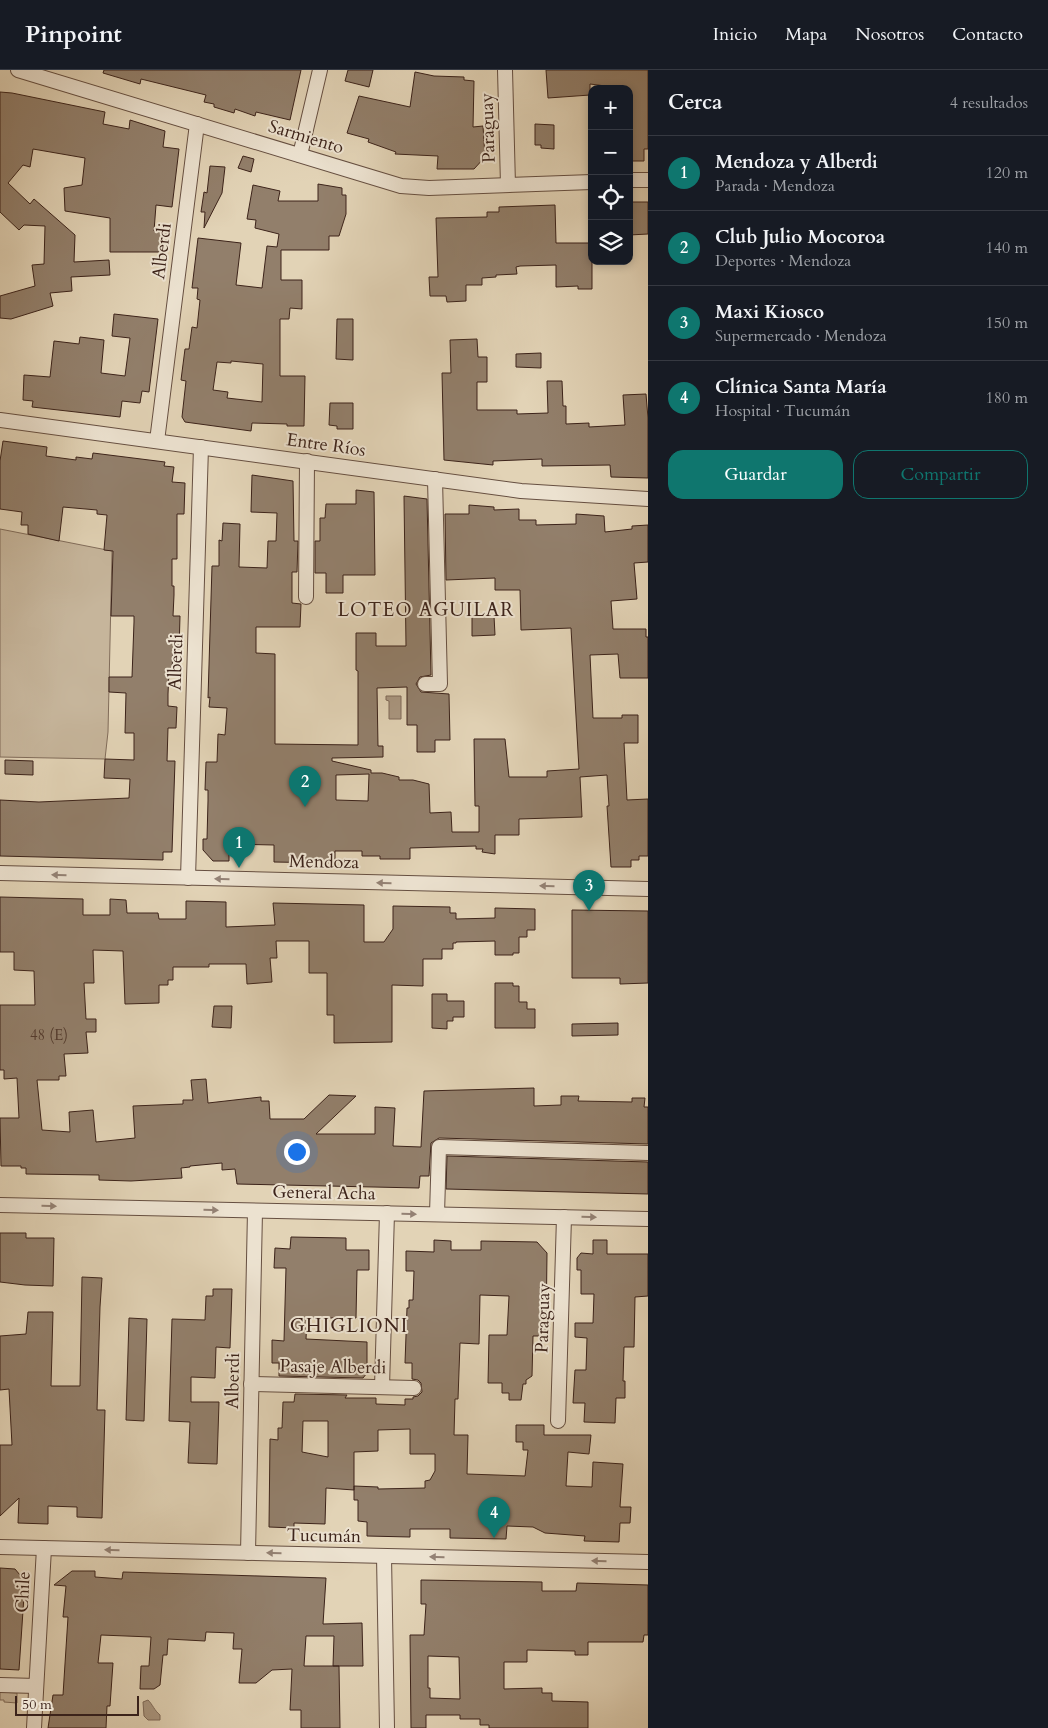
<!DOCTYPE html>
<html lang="es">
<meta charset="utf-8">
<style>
:root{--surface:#171b24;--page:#242831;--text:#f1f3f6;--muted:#9ea1a6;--line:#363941;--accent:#0f766e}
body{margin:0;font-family:Cardo,serif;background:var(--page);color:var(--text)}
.controls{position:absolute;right:15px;top:15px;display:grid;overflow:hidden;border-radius:10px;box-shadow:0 2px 8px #0003}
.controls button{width:45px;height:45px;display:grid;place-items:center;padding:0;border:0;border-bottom:1px solid var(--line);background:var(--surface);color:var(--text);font:25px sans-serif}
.scale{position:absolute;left:15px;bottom:12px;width:124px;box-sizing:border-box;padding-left:5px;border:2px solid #3c231a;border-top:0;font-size:14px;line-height:18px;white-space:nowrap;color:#3c231a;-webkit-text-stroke:4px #ece2d0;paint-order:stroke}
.you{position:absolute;left:296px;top:1081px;width:18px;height:18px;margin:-12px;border:4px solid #fff;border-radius:50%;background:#1a73e8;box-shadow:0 0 0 8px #1a73e833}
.badge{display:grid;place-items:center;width:32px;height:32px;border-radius:50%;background:var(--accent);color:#fff;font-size:16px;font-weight:700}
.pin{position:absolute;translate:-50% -41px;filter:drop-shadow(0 1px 2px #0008)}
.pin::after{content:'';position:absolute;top:26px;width:18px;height:15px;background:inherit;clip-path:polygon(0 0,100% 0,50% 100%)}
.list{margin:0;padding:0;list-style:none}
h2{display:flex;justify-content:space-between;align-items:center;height:65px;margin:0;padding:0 20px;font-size:21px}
h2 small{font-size:16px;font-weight:400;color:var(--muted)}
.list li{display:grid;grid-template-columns:32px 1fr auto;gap:15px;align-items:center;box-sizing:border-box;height:75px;padding:0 20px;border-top:1px solid var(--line)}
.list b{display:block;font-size:19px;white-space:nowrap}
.list p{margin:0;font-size:16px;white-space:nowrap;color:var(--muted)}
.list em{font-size:16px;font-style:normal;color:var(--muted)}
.actions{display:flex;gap:10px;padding:15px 20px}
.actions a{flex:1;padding:11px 0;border:1px solid var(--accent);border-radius:15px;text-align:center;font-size:18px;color:var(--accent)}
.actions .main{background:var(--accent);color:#fff}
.icon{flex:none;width:28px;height:28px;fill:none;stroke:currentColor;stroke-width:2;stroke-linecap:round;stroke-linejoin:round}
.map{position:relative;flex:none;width:648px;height:1658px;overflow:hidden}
header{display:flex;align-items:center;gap:30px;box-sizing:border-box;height:70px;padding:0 25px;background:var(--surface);border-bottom:1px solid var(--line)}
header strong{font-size:24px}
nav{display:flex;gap:28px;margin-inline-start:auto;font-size:18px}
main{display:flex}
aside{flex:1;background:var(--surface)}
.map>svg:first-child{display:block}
.green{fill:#c6b59b;stroke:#816c5a}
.water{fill:#aa9781;stroke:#7e6958}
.building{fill:#927f6b;stroke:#3c231a;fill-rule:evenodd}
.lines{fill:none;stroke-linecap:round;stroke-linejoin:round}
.street-casing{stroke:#664f41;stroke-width:16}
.street{stroke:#ece2d0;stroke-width:14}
.oneway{fill:#948275}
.labels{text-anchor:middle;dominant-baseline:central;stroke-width:4;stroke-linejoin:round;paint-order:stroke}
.number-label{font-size:15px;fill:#523a2e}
.street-label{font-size:18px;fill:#3c231a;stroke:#ece2d0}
.neighbourhood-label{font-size:19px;letter-spacing:1px;fill:#3c231a;stroke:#ece2d0}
</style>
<header>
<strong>Pinpoint</strong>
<nav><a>Inicio</a><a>Mapa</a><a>Nosotros</a><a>Contacto</a></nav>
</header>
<main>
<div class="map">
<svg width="648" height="1658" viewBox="0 0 648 1658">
<rect width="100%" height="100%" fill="#e2d3b6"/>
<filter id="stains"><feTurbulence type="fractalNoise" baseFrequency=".004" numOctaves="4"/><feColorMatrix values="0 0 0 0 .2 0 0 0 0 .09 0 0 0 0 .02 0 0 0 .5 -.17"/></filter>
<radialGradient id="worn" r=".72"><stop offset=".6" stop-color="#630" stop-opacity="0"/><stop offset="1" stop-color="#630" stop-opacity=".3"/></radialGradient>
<g class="green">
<polygon points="0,459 112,481 108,662 105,689 0,687"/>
<polygon points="0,1622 17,1623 17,1633 4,1632 4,1630 0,1630"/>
</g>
<g class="water">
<polygon points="386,626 401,626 401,649 389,649 389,631 386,630"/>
<path d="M 148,1630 C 153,1635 154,1640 160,1645 L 160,1650 L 148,1650 L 144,1646 L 143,1632 Z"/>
</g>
<g class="building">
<polygon points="104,0 301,0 290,50 256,42 255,46 235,39 234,43 214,37 214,34 204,32 206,25 141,9 140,14 103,3"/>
<polygon points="348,0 373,0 369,17 345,11"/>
<polygon points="546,0 648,0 648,79 644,79 644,91 629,91 629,19 590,14 590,25 548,28"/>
<polygon points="415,2 434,6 464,7 464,10 474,11 473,57 483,56 485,87 474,99 437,99 438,86 395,84 396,82 368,72 369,69 347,63 359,26 410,37"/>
<polygon points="0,22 12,23 105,42 103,54 129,59 130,50 165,61 163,77 179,79 172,137 156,135 154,161 169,162 166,182 110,182 110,148 65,141 64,118 82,115 85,88 33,79 30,97 23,95 8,113 30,134 34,129 75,165 74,192 109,190 110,205 71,207 72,221 50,223 53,236 11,249 0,248 0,226 35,216 32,195 44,194 45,156 24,155 19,160 0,142"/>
<polygon points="535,54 554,55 554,79 541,78 541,75 535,75"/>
<polygon points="243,86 254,89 251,102 238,98"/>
<polygon points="210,96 225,97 222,123 204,158 205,142 201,142 204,122 207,123"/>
<path d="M 318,114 L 342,118 L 342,125 L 346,125 L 346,144 L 339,166 L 329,166 L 329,180 L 281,180 L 281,210 L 302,210 L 302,239 L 290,238 L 289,249 L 280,249 L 280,306 L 305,306 L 304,356 L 287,356 L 287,354 L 252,353 L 251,361 L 185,352 L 182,347 L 186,311 L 181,310 L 185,279 L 189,279 L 192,257 L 197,258 L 200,230 L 197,229 L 198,218 L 192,218 L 198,168 L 241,173 L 236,215 L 262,218 L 267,176 L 277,177 L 279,164 L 255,158 L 256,150 L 247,149 L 253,115 L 280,121 L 278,131 L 318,131 ZM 231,291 L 263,294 L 262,332 L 227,328 L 228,322 L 213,320 L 217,292 L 231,293 Z"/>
<polygon points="629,132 648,132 648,164 629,165"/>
<polygon points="555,135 556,173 592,173 592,219 578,219 578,216 556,217 556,195 520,196 516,197 517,204 496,205 496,207 482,208 482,215 466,215 466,231 447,232 446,226 430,226 429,207 438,207 436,148 487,147 487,142 499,142 499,137"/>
<polygon points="114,244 158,249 149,322 142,321 140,333 122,331 120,347 32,337 33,331 23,330 24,305 50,307 54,271 79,274 80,267 104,270 101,303 125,306 130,268 112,266"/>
<polygon points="337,249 353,249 353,290 336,289"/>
<polygon points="477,269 478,287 487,287 487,312 477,312 477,340 517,340 517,344 548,343 547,311 562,311 563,336 566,336 566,354 589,353 589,357 625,355 623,325 646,324 648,348 648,408 611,407 610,395 542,396 542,389 493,391 493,395 444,390 442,303 451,303 450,270"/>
<polygon points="541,283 541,298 516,297 516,284"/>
<polygon points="330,333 353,333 353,359 337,359 337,356 329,355"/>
<polygon points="3,371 47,377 46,386 76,390 76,387 92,389 93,383 165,392 164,396 174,397 172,412 185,413 184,444 177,444 177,489 172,489 172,516 174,516 174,525 173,546 180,546 179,581 173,580 172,601 169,601 168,624 168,636 177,637 176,658 168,658 167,691 175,691 172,782 163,782 163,790 0,786 0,730 39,732 129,728 130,709 104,708 105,689 134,690 134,663 125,663 126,623 109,622 109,607 132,607 134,552 134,546 111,546 113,481 104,480 107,445 97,444 97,440 63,437 59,471 28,464 28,455 21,455 22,442 0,439 0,391"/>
<path d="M 252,405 L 293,411 L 294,471 L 298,471 L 297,502 L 292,502 L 292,533 L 301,534 L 300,557 L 256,557 L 256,583 L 275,584 L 275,674 L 358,675 L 358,601 L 356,600 L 356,563 L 376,563 L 376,576 L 406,576 L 404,426 L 427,429 L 431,605 L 420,607 L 416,614 L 421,622 L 449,624 L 450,670 L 435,670 L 435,682 L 417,682 L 417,655 L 407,655 L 407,617 L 377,618 L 378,676 L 383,676 L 383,687 L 332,688 L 332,691 L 371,700 L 371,703 L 382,703 L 399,707 L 399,710 L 413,710 L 429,714 L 430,743 L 451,742 L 452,762 L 479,762 L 479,736 L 475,736 L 474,669 L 505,669 L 509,707 L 547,707 L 547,701 L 579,699 L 571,558 L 521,560 L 520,520 L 495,520 L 495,508 L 446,510 L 445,444 L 469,444 L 469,435 L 494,437 L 494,440 L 519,439 L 519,450 L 536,450 L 536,455 L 576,454 L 576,444 L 604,446 L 605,462 L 632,459 L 632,456 L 648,455 L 648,492 L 634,493 L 637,529 L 611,531 L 613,559 L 646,559 L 646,567 L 648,567 L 648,608 L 620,608 L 618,584 L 590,585 L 593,648 L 622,648 L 622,645 L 638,645 L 638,673 L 624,673 L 627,730 L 648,729 L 648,786 L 639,786 L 639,790 L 631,790 L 631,797 L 611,797 L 607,736 L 609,736 L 607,705 L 580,707 L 582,747 L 519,749 L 519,765 L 495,765 L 495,784 L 482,782 L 483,779 L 476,779 L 476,776 L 410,778 L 410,789 L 380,789 L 380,786 L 362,786 L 362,781 L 335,781 L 335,793 L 274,792 L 274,775 L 229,774 L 229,791 L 213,791 L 203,780 L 203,769 L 207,769 L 208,731 L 208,720 L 205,720 L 206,692 L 217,692 L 218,664 L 225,665 L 227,638 L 209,637 L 210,627 L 208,628 L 212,496 L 219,496 L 219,470 L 222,471 L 223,453 L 240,454 L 239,497 L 267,498 L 268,471 L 276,471 L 277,443 L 251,442 ZM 369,704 L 368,731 L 336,730 L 336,705 Z"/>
<polygon points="356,420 374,422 375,505 343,505 343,523 326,523 326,503 315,503 315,471 320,471 320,448 325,448 326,434 356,434"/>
<polygon points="494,546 495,565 472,566 472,547"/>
<polygon points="5,690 33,691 33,705 5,704"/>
<polygon points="0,827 83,829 83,845 110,845 110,829 126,830 127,843 158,843 159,849 186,849 186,831 226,832 226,857 275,855 273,833 364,835 364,872 384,872 393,859 393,836 450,837 450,843 456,843 456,849 495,848 495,838 535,839 535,860 527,860 527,867 519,867 519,883 513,883 513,885 495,885 495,871 456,872 456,873 453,873 453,879 442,879 442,889 423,889 423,916 392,915 392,972 334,973 334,945 327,945 327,903 309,903 309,871 276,871 277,888 270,888 272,912 247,914 246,894 209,894 209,897 173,897 173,910 168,910 168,915 159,915 159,933 125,934 123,881 93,880 94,913 84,913 86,949 96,949 96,962 86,962 88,983 64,984 66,1006 59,1006 59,1010 37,1010 42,1060 70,1062 69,1042 93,1040 96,1072 135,1068 133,1036 183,1034 183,1030 193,1030 191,1010 206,1009 208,1033 261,1027 261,1031 269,1031 270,1049 304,1049 329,1025 356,1026 316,1064 375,1064 375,1037 395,1038 393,1076 421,1077 424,1021 534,1018 534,1036 561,1035 561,1026 579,1026 578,1031 632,1032 632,1028 645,1028 644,1037 648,1037 648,1074 439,1068 431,1073 429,1106 420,1106 419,1118 237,1114 235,1099 222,1100 222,1093 190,1096 190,1097 181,1098 182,1108 131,1111 99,1110 99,1105 26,1104 26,1098 21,1098 21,1096 1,1096 0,1048 19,1048 17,1008 4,1009 4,1000 0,1000 0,935 35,935 34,901 14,900 14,882 0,882"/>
<polygon points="572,840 648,841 648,913 620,914 620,908 572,908"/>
<polygon points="495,913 513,913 513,916 519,916 519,932 527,932 527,939 535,939 535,958 495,958"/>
<polygon points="432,924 447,924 447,931 464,931 464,947 453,947 453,951 447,951 447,959 432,958"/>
<polygon points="214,936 232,936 231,958 212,957"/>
<polygon points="618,953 618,965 572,966 572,954"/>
<polygon points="447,1086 648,1092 648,1124 446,1119"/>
<polygon points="0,1163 26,1163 26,1168 54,1168 53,1216 25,1215 0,1212"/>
<polygon points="291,1167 346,1168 346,1180 369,1180 369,1200 357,1200 356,1248 307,1248 306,1269 367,1272 367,1303 363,1308 279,1306 279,1293 272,1293 272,1270 284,1271 286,1198 274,1198 275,1178 290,1179"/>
<path d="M 434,1170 L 451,1171 L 451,1180 L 481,1180 L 481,1171 L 537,1172 L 547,1183 L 546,1266 L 533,1266 L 532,1306 L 526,1310 L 526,1314 L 523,1314 L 521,1330 L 509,1330 L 509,1323 L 502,1323 L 502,1313 L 488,1313 L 489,1265 L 507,1265 L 509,1226 L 480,1225 L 479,1274 L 460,1273 L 458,1329 L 455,1329 L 454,1365 L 468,1365 L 467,1404 L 525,1406 L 528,1380 L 523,1380 L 523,1372 L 516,1372 L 516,1355 L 544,1355 L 544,1365 L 591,1365 L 589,1384 L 568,1382 L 566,1416 L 592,1417 L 593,1392 L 623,1394 L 620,1437 L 631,1437 L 630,1453 L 620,1453 L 619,1472 L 584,1471 L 585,1466 L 545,1463 L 533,1457 L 507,1456 L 506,1469 L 450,1468 L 450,1459 L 410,1459 L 410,1467 L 367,1466 L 367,1452 L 358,1451 L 358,1430 L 354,1430 L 354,1416 L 354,1420 L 326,1418 L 325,1454 L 294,1453 L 294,1458 L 269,1457 L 270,1369 L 278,1370 L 278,1358 L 282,1358 L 283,1332 L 294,1332 L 295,1324 L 347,1325 L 345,1328 L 376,1328 L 376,1334 L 405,1335 L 405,1329 L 413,1329 L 413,1327 L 418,1326 L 422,1322 L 421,1313 L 418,1310 L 412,1309 L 412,1293 L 405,1293 L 407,1238 L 409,1238 L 409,1230 L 413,1230 L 414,1201 L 406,1201 L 406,1181 L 434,1182 ZM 303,1351 L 328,1351 L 328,1387 L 302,1382 ZM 410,1359 L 410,1384 L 435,1384 L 435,1401 L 430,1410 L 425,1411 L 425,1418 L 378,1419 L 378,1417 L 354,1416 L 354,1382 L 378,1381 L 378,1360 Z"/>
<polygon points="593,1170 607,1170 607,1184 648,1184 648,1226 635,1227 634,1277 624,1277 623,1311 625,1311 625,1328 616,1328 615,1353 584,1352 585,1333 573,1333 575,1300 586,1300 587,1268 575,1267 575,1253 593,1253 594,1224 581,1224 581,1200 577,1200 577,1188 581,1183 593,1184"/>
<polygon points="82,1207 102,1208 100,1237 97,1340 105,1340 102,1448 77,1447 77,1437 48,1436 48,1454 18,1453 19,1428 0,1446 0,1375 12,1375 9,1319 0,1320 0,1266 26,1264 28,1242 53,1242 51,1316 80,1316"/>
<polygon points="213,1219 232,1219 230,1278 216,1277 215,1308 191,1307 191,1332 219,1332 217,1394 188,1393 190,1352 169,1351 172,1249 205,1250 206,1226 213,1226"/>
<polygon points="129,1248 147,1249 144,1351 126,1350"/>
<polygon points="0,1498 15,1499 25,1511 19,1600 0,1599"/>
<polygon points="72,1501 95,1501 95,1507 122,1509 123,1502 326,1508 323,1554 362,1553 363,1596 333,1596 334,1566 306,1566 304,1596 339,1596 340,1658 301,1658 301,1640 290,1640 292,1599 272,1600 256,1613 239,1613 242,1579 233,1579 234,1563 206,1562 205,1571 168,1569 167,1585 163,1585 160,1615 154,1619 140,1619 141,1596 149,1596 151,1567 101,1565 98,1593 113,1593 110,1636 107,1636 106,1658 48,1658 53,1625 63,1625 68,1547 63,1547 66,1516 54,1515"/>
<path d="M 421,1510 L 542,1512 L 542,1521 L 576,1521 L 577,1513 L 648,1515 L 648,1565 L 644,1565 L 643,1572 L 588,1572 L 588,1585 L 575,1585 L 575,1581 L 527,1580 L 527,1592 L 504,1592 L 504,1619 L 542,1618 L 542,1623 L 552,1623 L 552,1631 L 588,1632 L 588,1658 L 489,1658 L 489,1655 L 480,1655 L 480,1649 L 460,1649 L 460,1645 L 426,1645 L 426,1658 L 411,1658 L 410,1565 L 424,1565 L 426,1534 L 421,1534 ZM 428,1586 L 459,1587 L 460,1629 L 430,1628 L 430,1618 L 428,1618 Z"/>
</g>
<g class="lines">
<defs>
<g id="street">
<polyline points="18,0 401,116 429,118 592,112"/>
<polyline points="505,0 508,115"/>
<polyline points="300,85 320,0"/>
<polyline points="629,110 648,110"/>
<polyline points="0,350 521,421 648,429"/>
<polyline points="157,371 197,54"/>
<polyline points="306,527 307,391"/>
<polyline points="425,614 440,614 435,409"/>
<polyline points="0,803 648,819"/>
<polyline points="188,808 201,377"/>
<polyline points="0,1135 648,1149"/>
<polyline points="437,1144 439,1077 648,1083"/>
<polyline points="251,1314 414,1318"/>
<polyline points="382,1317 387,1143"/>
<polyline points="558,1351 564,1147"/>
<polyline points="0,1477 648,1492"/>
<polyline points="248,1483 255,1141"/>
<polyline points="384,1486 387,1658"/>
<polyline points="0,1615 36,1616"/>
<polyline points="34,1658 44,1478"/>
</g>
</defs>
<use href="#street" class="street-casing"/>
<use href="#street" class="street"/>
</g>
<defs><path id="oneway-solid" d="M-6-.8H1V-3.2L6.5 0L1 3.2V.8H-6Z" transform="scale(1.25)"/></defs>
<g class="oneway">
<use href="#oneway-solid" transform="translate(59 805) rotate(-179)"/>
<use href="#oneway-solid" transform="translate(222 809) rotate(-179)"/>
<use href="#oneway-solid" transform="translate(384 813) rotate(-179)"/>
<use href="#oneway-solid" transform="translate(547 816) rotate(-179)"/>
<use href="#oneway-solid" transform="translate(49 1136) rotate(1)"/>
<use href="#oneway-solid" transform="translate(211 1140) rotate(1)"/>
<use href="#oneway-solid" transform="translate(409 1144) rotate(1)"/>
<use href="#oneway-solid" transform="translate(589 1147) rotate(1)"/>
<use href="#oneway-solid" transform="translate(112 1480) rotate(-179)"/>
<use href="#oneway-solid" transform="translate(274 1483) rotate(-179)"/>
<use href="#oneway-solid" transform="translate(437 1487) rotate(-179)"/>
<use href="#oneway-solid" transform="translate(599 1491) rotate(-179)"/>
</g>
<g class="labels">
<g class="number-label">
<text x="49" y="965">48 (E)</text>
</g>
<g class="street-label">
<text transform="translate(488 58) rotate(-92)">Paraguay</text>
<text transform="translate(306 67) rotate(17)">Sarmiento</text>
<text transform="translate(162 181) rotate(-83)">Alberdi</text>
<text transform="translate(326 375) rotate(8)">Entre Ríos</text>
<text transform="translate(176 592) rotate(-88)">Alberdi</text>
<text transform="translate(324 792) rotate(1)">Mendoza</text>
<text transform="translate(324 1123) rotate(1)">General Acha</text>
<text transform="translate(543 1248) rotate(-88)">Paraguay</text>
<text transform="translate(333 1297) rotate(1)">Pasaje Alberdi</text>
<text transform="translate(233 1311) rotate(-89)">Alberdi</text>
<text transform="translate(324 1466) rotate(1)">Tucumán</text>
<text transform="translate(23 1522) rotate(-87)">Chile</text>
</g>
<g class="neighbourhood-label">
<text x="426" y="540">LOTEO AGUILAR</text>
<text x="349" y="1256">GHIGLIONI</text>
</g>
</g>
<rect width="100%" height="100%" filter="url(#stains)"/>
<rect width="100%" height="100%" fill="url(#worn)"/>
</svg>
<div class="controls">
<button>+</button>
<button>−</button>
<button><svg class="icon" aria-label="locate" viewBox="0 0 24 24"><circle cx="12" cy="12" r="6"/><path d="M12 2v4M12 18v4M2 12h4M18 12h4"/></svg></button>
<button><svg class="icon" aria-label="layers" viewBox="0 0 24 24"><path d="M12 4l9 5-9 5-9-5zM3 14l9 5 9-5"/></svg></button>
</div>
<div class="scale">50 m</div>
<div class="you"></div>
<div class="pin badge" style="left:239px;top:798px">1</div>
<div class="pin badge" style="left:305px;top:737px">2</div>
<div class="pin badge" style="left:589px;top:841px">3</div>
<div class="pin badge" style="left:494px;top:1468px">4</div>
</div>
<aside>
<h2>Cerca<small>4 resultados</small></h2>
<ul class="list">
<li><span class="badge">1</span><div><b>Mendoza y Alberdi</b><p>Parada · Mendoza</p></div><em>120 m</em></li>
<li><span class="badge">2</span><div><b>Club Julio Mocoroa</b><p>Deportes · Mendoza</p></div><em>140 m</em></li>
<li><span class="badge">3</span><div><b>Maxi Kiosco</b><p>Supermercado · Mendoza</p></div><em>150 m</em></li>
<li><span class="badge">4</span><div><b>Clínica Santa María</b><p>Hospital · Tucumán</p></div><em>180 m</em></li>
</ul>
<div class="actions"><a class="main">Guardar</a><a>Compartir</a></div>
</aside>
</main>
